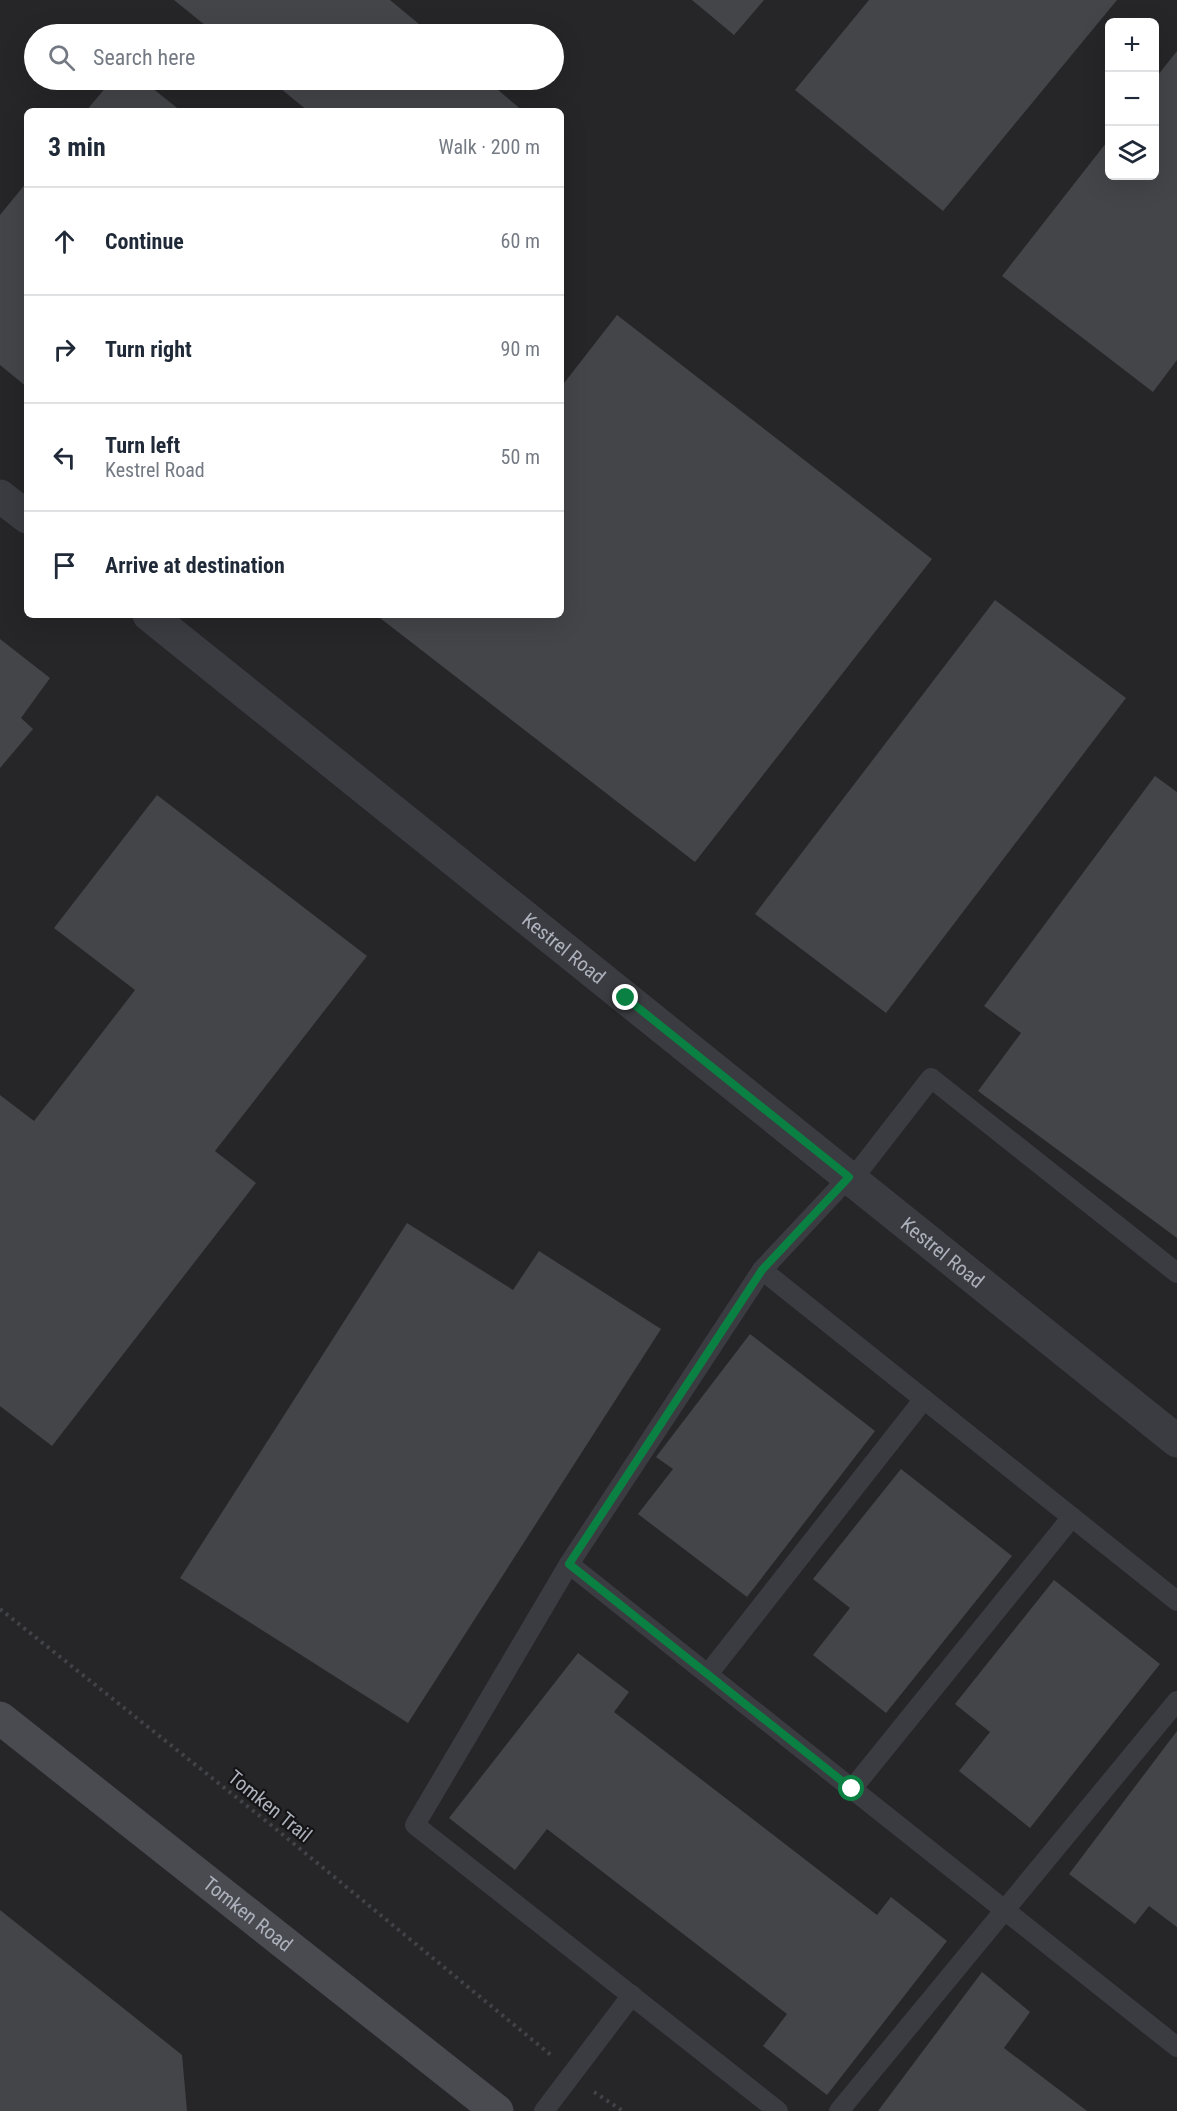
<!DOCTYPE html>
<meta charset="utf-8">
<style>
:root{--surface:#fff;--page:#f6f6f7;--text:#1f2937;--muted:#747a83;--line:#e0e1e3}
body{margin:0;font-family:"Roboto Condensed",sans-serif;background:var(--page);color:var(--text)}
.controls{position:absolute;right:18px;top:18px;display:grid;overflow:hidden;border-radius:9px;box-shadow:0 6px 24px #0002}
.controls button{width:54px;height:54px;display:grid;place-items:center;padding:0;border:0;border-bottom:2px solid var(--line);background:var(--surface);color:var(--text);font:30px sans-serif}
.stop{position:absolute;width:18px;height:18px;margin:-14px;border:4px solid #0b8043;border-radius:50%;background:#fff}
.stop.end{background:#0b8043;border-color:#fff;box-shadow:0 2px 6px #0008}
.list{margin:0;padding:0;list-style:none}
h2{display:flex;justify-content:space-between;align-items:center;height:78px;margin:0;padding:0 24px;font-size:26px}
h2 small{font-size:20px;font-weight:400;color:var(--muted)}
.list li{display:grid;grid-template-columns:39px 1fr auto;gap:18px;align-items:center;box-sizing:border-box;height:108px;padding:0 24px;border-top:2px solid var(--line)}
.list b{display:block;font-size:22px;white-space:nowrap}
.list p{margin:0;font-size:20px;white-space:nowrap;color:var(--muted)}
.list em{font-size:20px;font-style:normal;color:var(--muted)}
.icon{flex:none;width:33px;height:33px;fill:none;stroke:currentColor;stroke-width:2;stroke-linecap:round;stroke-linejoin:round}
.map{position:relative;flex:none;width:1177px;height:2111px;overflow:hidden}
.search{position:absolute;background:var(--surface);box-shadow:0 6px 24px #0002;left:24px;top:24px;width:540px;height:66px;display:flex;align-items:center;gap:15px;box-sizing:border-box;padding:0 21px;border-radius:33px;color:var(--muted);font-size:22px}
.panel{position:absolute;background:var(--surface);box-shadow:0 6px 24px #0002;left:24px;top:108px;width:540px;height:510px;border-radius:9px}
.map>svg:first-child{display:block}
.built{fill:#262629;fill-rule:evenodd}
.building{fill:#444549}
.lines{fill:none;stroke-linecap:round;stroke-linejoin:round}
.path{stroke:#414348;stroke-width:4;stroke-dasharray:3 4.5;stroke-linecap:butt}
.service{stroke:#3b3c41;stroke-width:20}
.minor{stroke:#3b3c41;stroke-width:33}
.secondary{stroke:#494b51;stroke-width:33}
.route{stroke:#0b8043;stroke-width:8}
.labels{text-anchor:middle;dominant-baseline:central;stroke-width:4.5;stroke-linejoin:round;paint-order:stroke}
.street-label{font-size:20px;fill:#adb1bb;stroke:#151517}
</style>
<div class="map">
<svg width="1177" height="2111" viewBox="0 0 1177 2111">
<rect width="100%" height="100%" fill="#1a1a1c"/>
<path class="built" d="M 0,0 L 1177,0 L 1177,2111 L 0,2111 ZM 1110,22 L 1154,22 L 1154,176 L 1110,176 ZM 34,34 L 554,34 L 554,80 L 34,80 ZM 27,111 L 561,111 L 561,615 L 27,615 Z"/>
<g class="building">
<polygon points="174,0 390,0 431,34 216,34"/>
<polygon points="692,0 764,0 734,35"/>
<polygon points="869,0 1117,0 943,211 795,90"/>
<polygon points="1177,51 1177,360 1153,392 1002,276 1110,138 1110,176 1154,176 1154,80"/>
<polygon points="112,80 142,80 181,111 86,111"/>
<polygon points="270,80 486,80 523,111 308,111"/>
<polygon points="27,182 27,387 0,365 0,215"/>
<polygon points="617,315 932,559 695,862 380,618 383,615 561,615 561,387"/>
<polygon points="995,600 1126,698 886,1013 755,914"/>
<polygon points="0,639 50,678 21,718 33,729 0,768"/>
<polygon points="1155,776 1177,792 1177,1238 978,1091 1021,1033 984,1006"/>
<polygon points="157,795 367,956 215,1151 256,1183 52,1446 0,1406 0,1095 34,1121 135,990 54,928"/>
<polygon points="407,1223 513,1290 539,1251 661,1329 408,1723 180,1578"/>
<polygon points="750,1334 875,1431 747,1597 638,1514 673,1469 656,1457"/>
<polygon points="901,1469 1012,1556 886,1713 813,1655 850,1608 813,1579"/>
<polygon points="1054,1580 1160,1664 1030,1828 959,1771 990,1732 955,1704"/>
<polygon points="578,1653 629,1692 614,1712 877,1915 891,1897 947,1941 827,2095 763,2046 787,2014 547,1829 515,1870 449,1818"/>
<polygon points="1177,1731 1177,1927 1149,1906 1135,1924 1069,1874"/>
<polygon points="0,1910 182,2055 187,2111 0,2111"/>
<polygon points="982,1972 1030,2012 1004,2048 1087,2111 878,2111"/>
</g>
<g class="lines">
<g class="path">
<polyline points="0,1609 271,1825 552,2056"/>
<polyline points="594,2092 623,2111"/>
</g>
<g class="service">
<polyline points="762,1270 1177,1601"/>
<polyline points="569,1564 1177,2047"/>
<polyline points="708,1674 924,1399"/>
<polyline points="852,1789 1072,1517"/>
<polyline points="544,2111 632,1995"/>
<polyline points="778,2111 415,1825 569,1564 762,1270 849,1177 858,1172 931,1078 1177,1273"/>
<polyline points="839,2111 1177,1701"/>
</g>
<g class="minor">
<polyline points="0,496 27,517"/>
<path id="s1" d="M 149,615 L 1177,1441"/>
</g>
<path class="secondary" id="s2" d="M 0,1718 L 497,2111"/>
</g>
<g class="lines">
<polyline class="route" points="626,998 849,1177 762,1270 569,1564 852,1789"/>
</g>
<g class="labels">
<g class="street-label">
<text stroke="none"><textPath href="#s1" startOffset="532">Kestrel Road</textPath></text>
<text stroke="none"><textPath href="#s1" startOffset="1018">Kestrel Road</textPath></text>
<text transform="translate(270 1806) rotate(39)">Tomken Trail</text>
<text stroke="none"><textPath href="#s2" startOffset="316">Tomken Road</textPath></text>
</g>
</g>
</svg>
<div class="controls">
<button>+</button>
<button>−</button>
<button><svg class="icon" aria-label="layers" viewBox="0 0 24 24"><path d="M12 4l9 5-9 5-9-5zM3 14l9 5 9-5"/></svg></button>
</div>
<div class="stop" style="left:852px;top:1789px"></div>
<div class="stop end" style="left:626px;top:998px"></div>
<div class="search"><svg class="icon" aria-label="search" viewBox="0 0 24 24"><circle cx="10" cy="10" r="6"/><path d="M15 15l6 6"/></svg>Search here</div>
<section class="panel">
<h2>3 min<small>Walk · 200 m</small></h2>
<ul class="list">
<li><svg class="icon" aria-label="ahead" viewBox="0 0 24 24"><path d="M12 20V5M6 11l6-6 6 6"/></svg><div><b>Continue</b></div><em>60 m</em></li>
<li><svg class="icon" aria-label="right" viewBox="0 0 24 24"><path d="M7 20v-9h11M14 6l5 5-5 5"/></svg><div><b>Turn right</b></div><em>90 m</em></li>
<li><svg class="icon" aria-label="left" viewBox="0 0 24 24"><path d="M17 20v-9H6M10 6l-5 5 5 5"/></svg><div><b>Turn left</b><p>Kestrel Road</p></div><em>50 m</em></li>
<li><svg class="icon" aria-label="arrive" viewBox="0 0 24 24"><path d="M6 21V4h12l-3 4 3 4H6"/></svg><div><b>Arrive at destination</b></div></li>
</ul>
</section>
</div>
